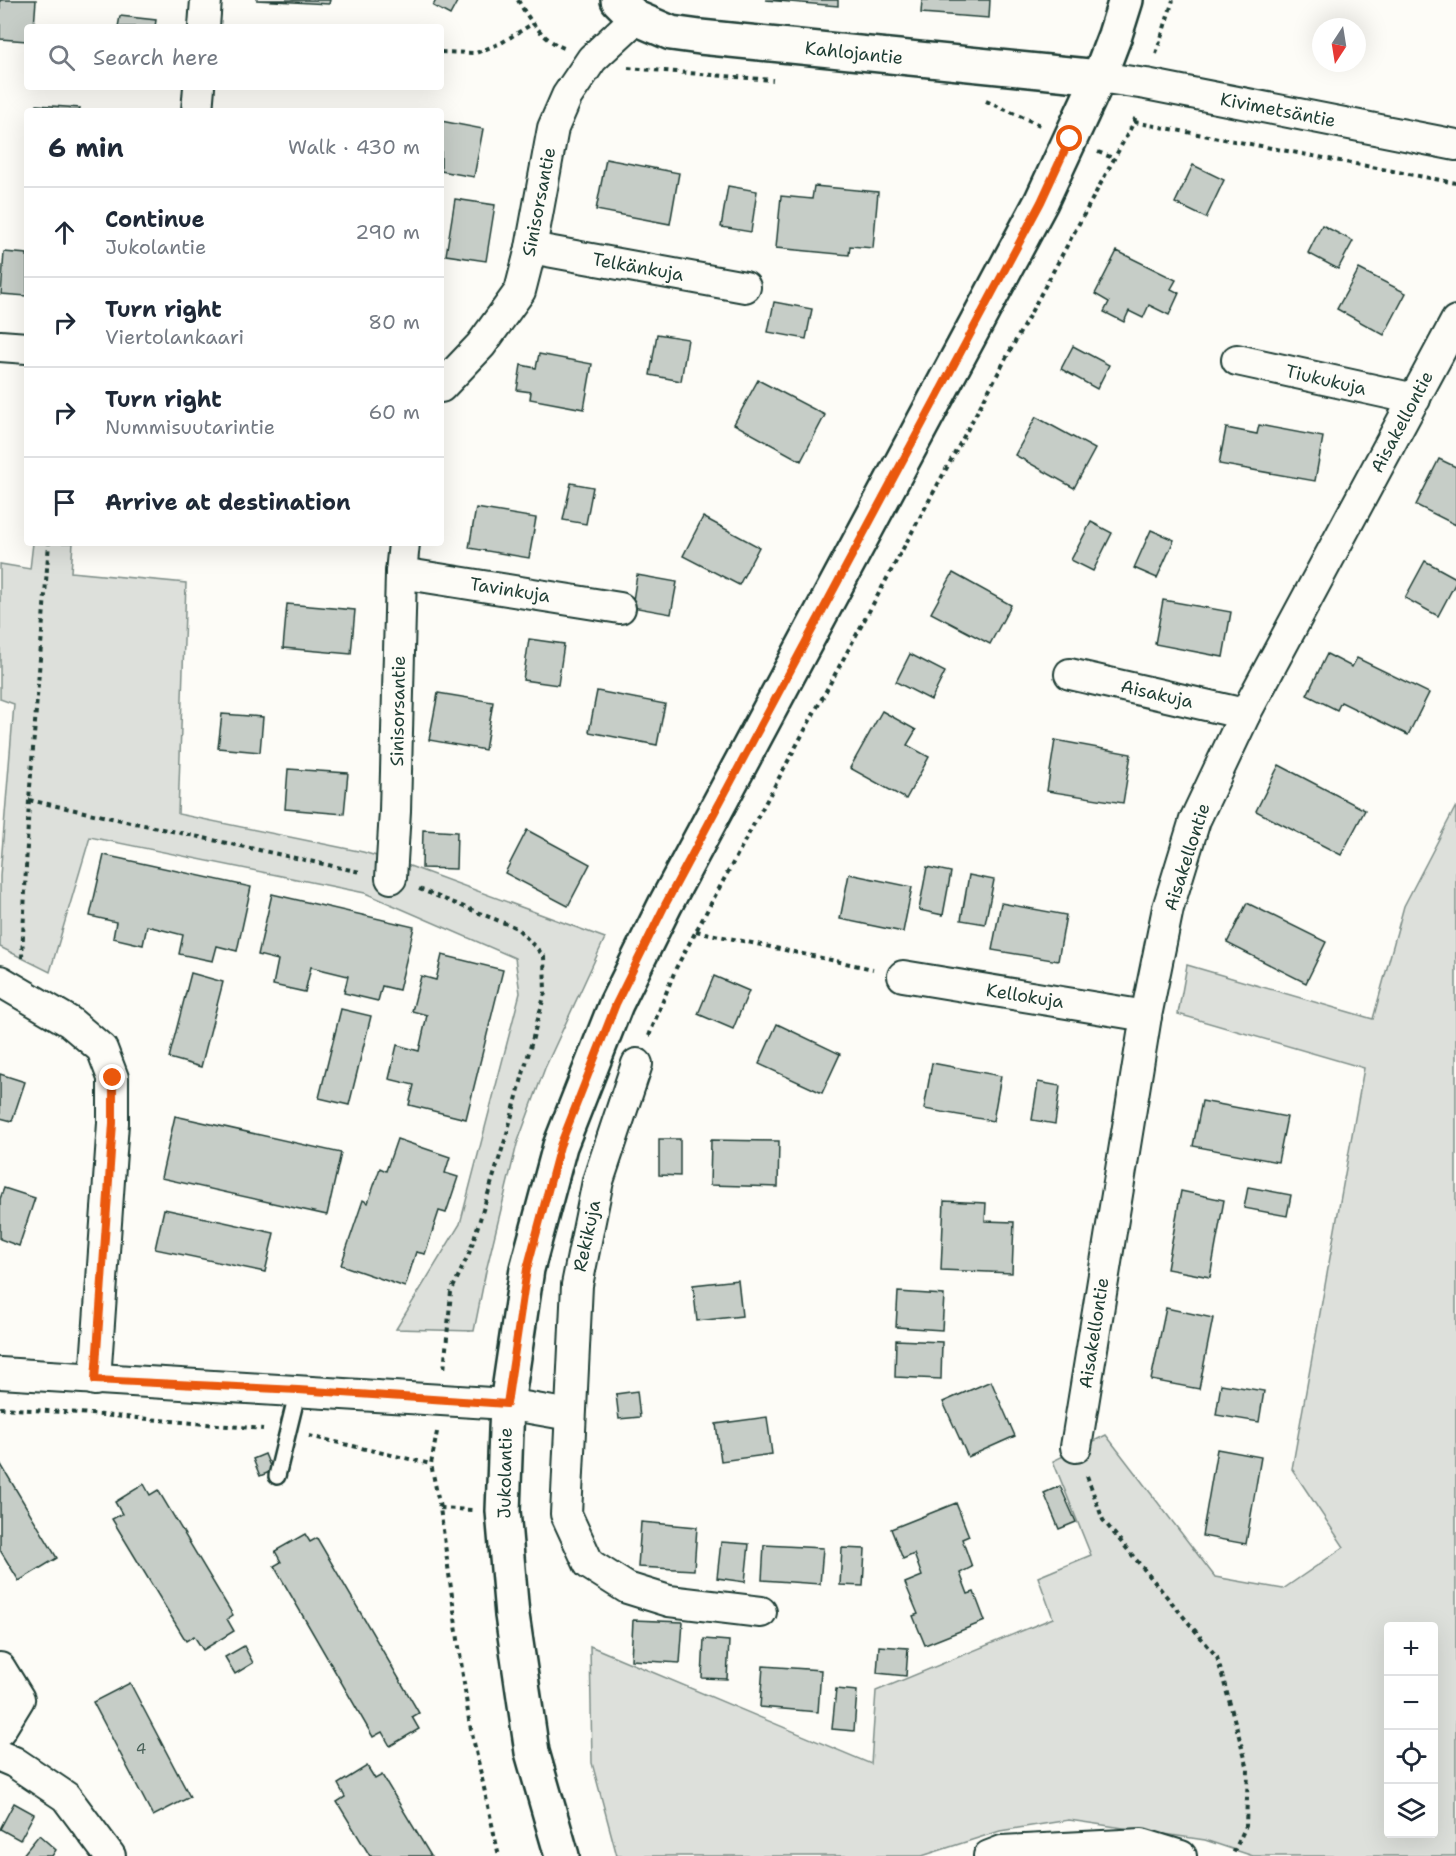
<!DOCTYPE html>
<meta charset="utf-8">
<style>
:root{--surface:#fff;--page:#f6f6f7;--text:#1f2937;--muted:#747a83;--line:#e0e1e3}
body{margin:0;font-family:"Shantell Sans",sans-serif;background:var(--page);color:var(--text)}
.controls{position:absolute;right:18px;bottom:18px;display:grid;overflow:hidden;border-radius:6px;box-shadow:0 6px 24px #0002}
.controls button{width:54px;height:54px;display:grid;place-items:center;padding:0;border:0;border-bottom:2px solid var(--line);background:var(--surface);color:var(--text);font:30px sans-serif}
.compass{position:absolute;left:1312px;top:18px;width:54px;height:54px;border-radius:50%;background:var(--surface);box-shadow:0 6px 24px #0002;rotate:192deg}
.stop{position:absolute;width:18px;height:18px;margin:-14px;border:4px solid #ea580c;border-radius:50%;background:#fff}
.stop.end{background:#ea580c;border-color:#fff;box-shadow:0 2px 6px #0008}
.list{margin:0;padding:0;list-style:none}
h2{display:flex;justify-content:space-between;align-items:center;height:78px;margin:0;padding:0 24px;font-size:26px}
h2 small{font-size:20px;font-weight:400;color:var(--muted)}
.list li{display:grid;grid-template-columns:39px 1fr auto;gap:18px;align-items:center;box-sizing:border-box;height:90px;padding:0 24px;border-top:2px solid var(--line)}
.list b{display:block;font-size:22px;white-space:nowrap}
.list p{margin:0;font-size:20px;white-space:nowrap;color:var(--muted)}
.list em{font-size:20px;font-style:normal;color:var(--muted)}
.icon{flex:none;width:33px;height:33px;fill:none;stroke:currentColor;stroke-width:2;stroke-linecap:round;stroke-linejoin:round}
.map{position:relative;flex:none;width:1456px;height:1856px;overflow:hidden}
.search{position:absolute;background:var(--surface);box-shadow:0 6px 24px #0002;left:24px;top:24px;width:420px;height:66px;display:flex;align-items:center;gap:15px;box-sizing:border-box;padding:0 21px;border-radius:6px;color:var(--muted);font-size:22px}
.panel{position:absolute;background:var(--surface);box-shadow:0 6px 24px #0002;left:24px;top:108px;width:420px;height:438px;border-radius:6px}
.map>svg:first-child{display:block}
.green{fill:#dde0db;stroke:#7e8e88;stroke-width:1.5;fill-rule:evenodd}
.building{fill:#c6cdc7;stroke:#1f3d34;stroke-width:1.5}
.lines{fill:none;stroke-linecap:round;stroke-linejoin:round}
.service-casing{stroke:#1f3d34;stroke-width:20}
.minor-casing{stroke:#1f3d34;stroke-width:34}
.tertiary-casing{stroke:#1f3d34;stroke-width:38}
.path{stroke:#1f3d34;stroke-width:4;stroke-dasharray:4.5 4.5;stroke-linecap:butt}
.service{stroke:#fdfcf7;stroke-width:15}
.minor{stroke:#fdfcf7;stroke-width:30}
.tertiary{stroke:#fdfcf7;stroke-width:33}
.route{stroke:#ea580c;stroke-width:8}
.labels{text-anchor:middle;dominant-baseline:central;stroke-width:4.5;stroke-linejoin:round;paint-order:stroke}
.number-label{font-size:15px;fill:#496159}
.street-label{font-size:18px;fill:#1f3d34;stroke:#fdfcf7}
</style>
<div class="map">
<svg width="1456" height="1856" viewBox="0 0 1456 1856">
<rect width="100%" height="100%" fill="#fdfcf7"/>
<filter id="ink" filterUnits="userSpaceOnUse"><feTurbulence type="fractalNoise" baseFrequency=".0167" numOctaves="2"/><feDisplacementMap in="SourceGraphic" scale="12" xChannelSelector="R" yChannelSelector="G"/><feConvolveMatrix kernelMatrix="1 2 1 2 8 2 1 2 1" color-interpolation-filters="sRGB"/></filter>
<g filter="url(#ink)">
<g class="green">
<polygon points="33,543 73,543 71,572 186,583 178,814 363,852 407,865 605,938 545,1068 517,1144 486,1271 474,1331 396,1329 460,1224 520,993 515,958 365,893 90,837 50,972 0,947 0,876 14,704 0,699 0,564 30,569"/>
<path d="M 1456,806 L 1456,1856 L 1253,1856 L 1205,1840 L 1069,1820 L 1000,1831 L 922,1856 L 617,1856 L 592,1763 L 590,1646 L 871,1764 L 876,1691 L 1053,1618 L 1038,1577 L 1091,1555 L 1053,1461 L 1106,1435 L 1215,1577 L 1283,1589 L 1344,1547 L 1292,1469 L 1364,1068 L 1178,1014 L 1187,965 L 1373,1019 L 1404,906 ZM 1388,1626 L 1434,1626 L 1434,1834 L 1388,1834 Z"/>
</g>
<g class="building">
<polygon points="0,0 36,0 34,27 27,27 27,41 0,39"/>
<polygon points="256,0 330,0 329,4"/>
<polygon points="436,0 458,0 450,15 433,6"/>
<polygon points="765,0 838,0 838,6"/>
<polygon points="922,0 990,0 989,18 921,13"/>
<polygon points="120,16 156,20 155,27 118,27"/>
<polygon points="37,105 80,108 79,111 36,111"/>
<polygon points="441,121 483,129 474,177 441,171"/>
<polygon points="606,159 679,173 670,224 596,210"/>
<polygon points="1193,165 1224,180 1206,218 1175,203"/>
<polygon points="728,186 757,191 751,232 721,227"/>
<polygon points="814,186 878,192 873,248 850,246 849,255 776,248 781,196 812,199"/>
<polygon points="455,199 495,205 486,261 446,255"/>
<polygon points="1322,225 1353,241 1338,269 1308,253"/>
<polygon points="1117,251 1176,280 1171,289 1179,293 1169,315 1149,305 1143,318 1129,311 1124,322 1104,312 1109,302 1095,294"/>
<polygon points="4,252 27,254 27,296 1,294"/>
<polygon points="1359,269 1406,293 1384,335 1337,309"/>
<polygon points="774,302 812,309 806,339 768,332"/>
<polygon points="657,334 688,339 681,381 650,375"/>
<polygon points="1073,346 1109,365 1097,389 1061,369"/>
<polygon points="539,354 592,364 584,409 530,399 531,392 517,390 521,365 536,368"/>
<polygon points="758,380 825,415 801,461 734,424"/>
<polygon points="1036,417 1095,449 1074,488 1015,455"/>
<polygon points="1259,425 1323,437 1315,481 1219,464 1226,428 1257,434"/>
<polygon points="1439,459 1456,467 1456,525 1416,505"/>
<polygon points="571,483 593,487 586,524 563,520"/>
<polygon points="476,508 536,518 529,558 469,548"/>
<polygon points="703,517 759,547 739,585 683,556"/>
<polygon points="1091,522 1112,533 1093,571 1071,560"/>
<polygon points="1151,530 1174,540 1157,578 1134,568"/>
<polygon points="1425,561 1456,578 1456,582 1438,616 1405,598"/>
<polygon points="953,573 1011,605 990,644 931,613"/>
<polygon points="637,575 677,582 671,614 632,607"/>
<polygon points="1163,600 1231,612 1223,657 1155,644"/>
<polygon points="287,604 355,610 351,654 283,648"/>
<polygon points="529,639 564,644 558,685 523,680"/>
<polygon points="910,654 945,672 931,700 896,682"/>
<polygon points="1327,654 1352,667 1357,658 1429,693 1408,735 1341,702 1337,710 1307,695"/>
<polygon points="597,691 665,704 657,745 589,732"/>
<polygon points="438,693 493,702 485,750 429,740"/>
<polygon points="882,711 916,730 907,745 929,757 906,799 850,768"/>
<polygon points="222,714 263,717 260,752 218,748"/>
<polygon points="1055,740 1131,754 1123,803 1047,791"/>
<polygon points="1279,765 1365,810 1341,855 1256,811"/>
<polygon points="288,769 348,773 344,814 285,809"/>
<polygon points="423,830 457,832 456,869 422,868"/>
<polygon points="527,830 590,864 568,906 505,873"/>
<polygon points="104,855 251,887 237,951 217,946 213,961 179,954 183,935 147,926 143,945 113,938 116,922 90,916"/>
<polygon points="927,867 951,872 943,915 919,910"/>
<polygon points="849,874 912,887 903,932 840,919"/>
<polygon points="969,875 994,880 985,924 961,920"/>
<polygon points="272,894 414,927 399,990 382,986 378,1001 344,993 348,976 311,967 305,992 273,985 278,960 258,955"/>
<polygon points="1001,903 1066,915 1058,961 992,950"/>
<polygon points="1247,903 1326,942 1306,983 1227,943"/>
<polygon points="442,955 503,970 466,1119 409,1105 414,1085 389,1079 397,1045 419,1051 427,1015 412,1011 421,976 436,980"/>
<polygon points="191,973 223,982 201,1067 169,1058"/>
<polygon points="714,976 749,991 733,1029 698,1014"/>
<polygon points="341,1009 371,1016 349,1105 319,1098"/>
<polygon points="777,1024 840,1054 822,1093 759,1064"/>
<polygon points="932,1063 1001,1076 993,1121 924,1109"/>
<polygon points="0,1074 25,1082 12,1121 0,1118"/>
<polygon points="1038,1082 1060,1086 1055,1124 1032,1120"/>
<polygon points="1202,1101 1287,1117 1278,1162 1193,1146"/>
<polygon points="175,1116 341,1153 327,1215 161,1178"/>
<polygon points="397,1139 450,1157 445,1173 458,1177 446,1213 439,1211 425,1254 416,1252 405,1287 341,1265 363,1200 368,1203 380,1168 386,1171"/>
<polygon points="659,1139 680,1139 680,1176 659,1175"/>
<polygon points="711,1140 779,1141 778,1187 710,1185"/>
<polygon points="1248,1187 1291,1195 1287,1216 1244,1208"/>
<polygon points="4,1188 35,1198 19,1246 0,1239 0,1199"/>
<polygon points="1181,1191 1224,1200 1210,1277 1167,1269"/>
<polygon points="944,1201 986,1203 985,1221 1014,1222 1012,1273 941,1270"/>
<polygon points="164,1209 274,1233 265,1272 155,1249"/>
<polygon points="738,1280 742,1316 697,1321 693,1285"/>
<polygon points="898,1292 944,1295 942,1330 896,1327"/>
<polygon points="1166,1308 1213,1318 1199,1389 1151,1380"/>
<polygon points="896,1340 942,1342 941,1379 895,1377"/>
<polygon points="991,1381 1015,1436 968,1457 943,1402"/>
<polygon points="1221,1384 1264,1391 1259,1422 1216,1415"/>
<polygon points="637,1391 640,1417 619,1419 616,1394"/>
<polygon points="767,1417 772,1454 721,1461 716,1424"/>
<polygon points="1217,1449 1261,1457 1246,1544 1202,1536"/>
<polygon points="265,1454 272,1471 260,1476 253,1459"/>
<polygon points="0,1463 57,1558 19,1581 0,1550"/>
<polygon points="144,1484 150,1495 158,1490 233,1615 227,1619 234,1631 203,1650 194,1636 186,1641 112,1519 122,1514 115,1502"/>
<polygon points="1060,1486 1076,1522 1059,1529 1044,1493"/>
<polygon points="956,1503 969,1536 962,1539 972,1567 960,1573 968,1594 974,1592 985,1621 925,1645 913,1616 918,1614 905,1583 922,1576 914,1554 903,1559 891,1529"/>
<polygon points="641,1522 697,1527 694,1570 638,1567"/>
<polygon points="305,1534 310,1542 317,1538 419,1713 412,1717 419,1729 390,1746 382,1732 373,1737 274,1566 281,1562 275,1551"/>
<polygon points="721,1542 749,1544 745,1582 717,1578"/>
<polygon points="764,1545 823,1548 820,1584 762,1580"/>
<polygon points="842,1548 865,1549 863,1586 840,1585"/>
<polygon points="633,1620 683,1622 680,1663 631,1660"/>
<polygon points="704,1639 729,1641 727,1679 702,1678"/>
<polygon points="244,1646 253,1663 235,1674 225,1657"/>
<polygon points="879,1646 908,1648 906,1676 877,1673"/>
<polygon points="763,1666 821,1670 818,1712 760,1707"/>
<polygon points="130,1683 190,1797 153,1816 93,1702"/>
<polygon points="836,1689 857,1691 854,1731 832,1729"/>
<polygon points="367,1766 375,1779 382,1775 431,1856 370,1856 337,1802 345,1797 338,1784"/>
<polygon points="14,1803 34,1814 20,1840 0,1829"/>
<polygon points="39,1835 56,1850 52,1856 22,1856"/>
</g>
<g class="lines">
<defs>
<polyline id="service" points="277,1476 298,1390"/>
<g id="minor">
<polyline points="204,27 206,0"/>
<polyline points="1099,77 1146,84 1456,145"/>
<polyline points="197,111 199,87"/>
<polyline points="531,248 745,287"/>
<polyline points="0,346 27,348"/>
<polyline points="1237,360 1415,399"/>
<polyline points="441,387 481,345 520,291 531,248 553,128 567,96 592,59 636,18"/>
<polyline points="401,573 620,608"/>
<polyline points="1070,674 1245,714"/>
<polyline points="391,878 395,811 401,573 404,543"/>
<polyline points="903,976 1146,1016"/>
<polyline points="0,981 70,1022 102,1049 113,1078 113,1123 95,1380"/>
<polyline points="637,1064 598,1181 577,1285 566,1514 589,1564 627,1588 669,1601 761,1612"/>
<polyline points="0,1373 507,1404 570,1415"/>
<polyline points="1076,1447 1146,1016 1168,908 1195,820 1245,714 1456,321"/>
<polyline points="0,1668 19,1699 0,1730"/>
<polyline points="0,1756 14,1762 66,1797 110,1856"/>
<polyline points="989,1856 1002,1851 1142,1844 1181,1856"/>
</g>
<g id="tertiary">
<polyline points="618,0 636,18 671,33 700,37 1099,77"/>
<polyline points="562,1856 532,1752 512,1615 503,1511 507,1404 527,1269 560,1146 616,1004 665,905 1041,202 1099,77 1115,35 1126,0"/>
</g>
</defs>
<use href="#service" class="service-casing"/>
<use href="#minor" class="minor-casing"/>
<use href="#tertiary" class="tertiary-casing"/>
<g class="path">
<path d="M 518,0 C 528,19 543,40 564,48"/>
<polyline points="441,52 476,53 501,43 532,24"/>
<polyline points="1156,54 1173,0"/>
<polyline points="628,68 773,80"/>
<polyline points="986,101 1042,126"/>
<polyline points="1134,122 1456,183"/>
<polyline points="1098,152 1113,158"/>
<polyline points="29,800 360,872"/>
<polyline points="419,889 517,928 544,956 545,993 506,1137 470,1251 451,1292 444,1371"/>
<polyline points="696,931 873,969"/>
<polyline points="22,958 29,800 49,543"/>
<polyline points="649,1036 676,968 1134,122 1136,115"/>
<polyline points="0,1408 79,1413 263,1429"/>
<polyline points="437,1432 431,1464 440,1508 469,1720 499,1856"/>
<polyline points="309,1436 431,1464"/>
<polyline points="1087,1476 1103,1520 1217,1657 1248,1769 1246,1826 1232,1856"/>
<polyline points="440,1508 472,1510"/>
</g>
<use href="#service" class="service"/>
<use href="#minor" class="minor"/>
<use href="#tertiary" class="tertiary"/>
</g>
</g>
<g class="lines" filter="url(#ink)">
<polyline class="route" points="113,1078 113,1123 95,1380 298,1390 507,1404 527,1269 560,1146 616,1004 665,905 1041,202 1070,139"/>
</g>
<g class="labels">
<g class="number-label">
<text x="141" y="1749">4</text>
</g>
<g class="street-label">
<text transform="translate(854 53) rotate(6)">Kahlojantie</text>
<text transform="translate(1278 110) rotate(11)">Kivimetsäntie</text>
<text transform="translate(539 202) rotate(-79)">Sinisorsantie</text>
<text transform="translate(638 267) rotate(10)">Telkänkuja</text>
<text transform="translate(1326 380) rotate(13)">Tiukukuja</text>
<text transform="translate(1402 422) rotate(-62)">Aisakellontie</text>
<text transform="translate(510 590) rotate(9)">Tavinkuja</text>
<text transform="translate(1157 694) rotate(13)">Aisakuja</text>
<text transform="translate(398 711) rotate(-89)">Sinisorsantie</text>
<text transform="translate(1187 857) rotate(-72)">Aisakellontie</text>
<text transform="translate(1025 996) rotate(9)">Kellokuja</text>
<text transform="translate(587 1236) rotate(-78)">Rekikuja</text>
<text transform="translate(1094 1333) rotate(-81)">Aisakellontie</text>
<text transform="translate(505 1473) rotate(-89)">Jukolantie</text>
</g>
</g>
</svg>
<div class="controls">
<button>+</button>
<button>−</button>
<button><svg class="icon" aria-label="locate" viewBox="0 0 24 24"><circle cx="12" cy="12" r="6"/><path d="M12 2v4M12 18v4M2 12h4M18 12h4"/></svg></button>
<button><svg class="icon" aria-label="layers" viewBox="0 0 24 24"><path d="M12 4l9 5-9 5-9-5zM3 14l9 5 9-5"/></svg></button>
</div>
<svg class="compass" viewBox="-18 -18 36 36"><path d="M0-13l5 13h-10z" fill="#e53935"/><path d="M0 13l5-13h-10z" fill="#747a83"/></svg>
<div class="stop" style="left:1070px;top:139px"></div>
<div class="stop end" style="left:113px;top:1078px"></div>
<div class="search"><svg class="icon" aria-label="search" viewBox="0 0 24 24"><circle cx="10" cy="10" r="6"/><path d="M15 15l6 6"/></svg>Search here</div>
<section class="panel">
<h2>6 min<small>Walk · 430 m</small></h2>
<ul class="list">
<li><svg class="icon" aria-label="ahead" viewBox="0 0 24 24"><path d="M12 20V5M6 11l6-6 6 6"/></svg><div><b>Continue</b><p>Jukolantie</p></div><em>290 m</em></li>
<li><svg class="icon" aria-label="right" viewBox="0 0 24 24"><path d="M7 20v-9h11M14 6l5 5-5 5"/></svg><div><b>Turn right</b><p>Viertolankaari</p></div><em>80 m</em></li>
<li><svg class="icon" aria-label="right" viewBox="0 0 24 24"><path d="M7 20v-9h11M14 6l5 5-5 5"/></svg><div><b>Turn right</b><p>Nummisuutarintie</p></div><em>60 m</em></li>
<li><svg class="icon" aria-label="arrive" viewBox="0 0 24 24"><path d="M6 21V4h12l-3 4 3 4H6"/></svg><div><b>Arrive at destination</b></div></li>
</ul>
</section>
</div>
